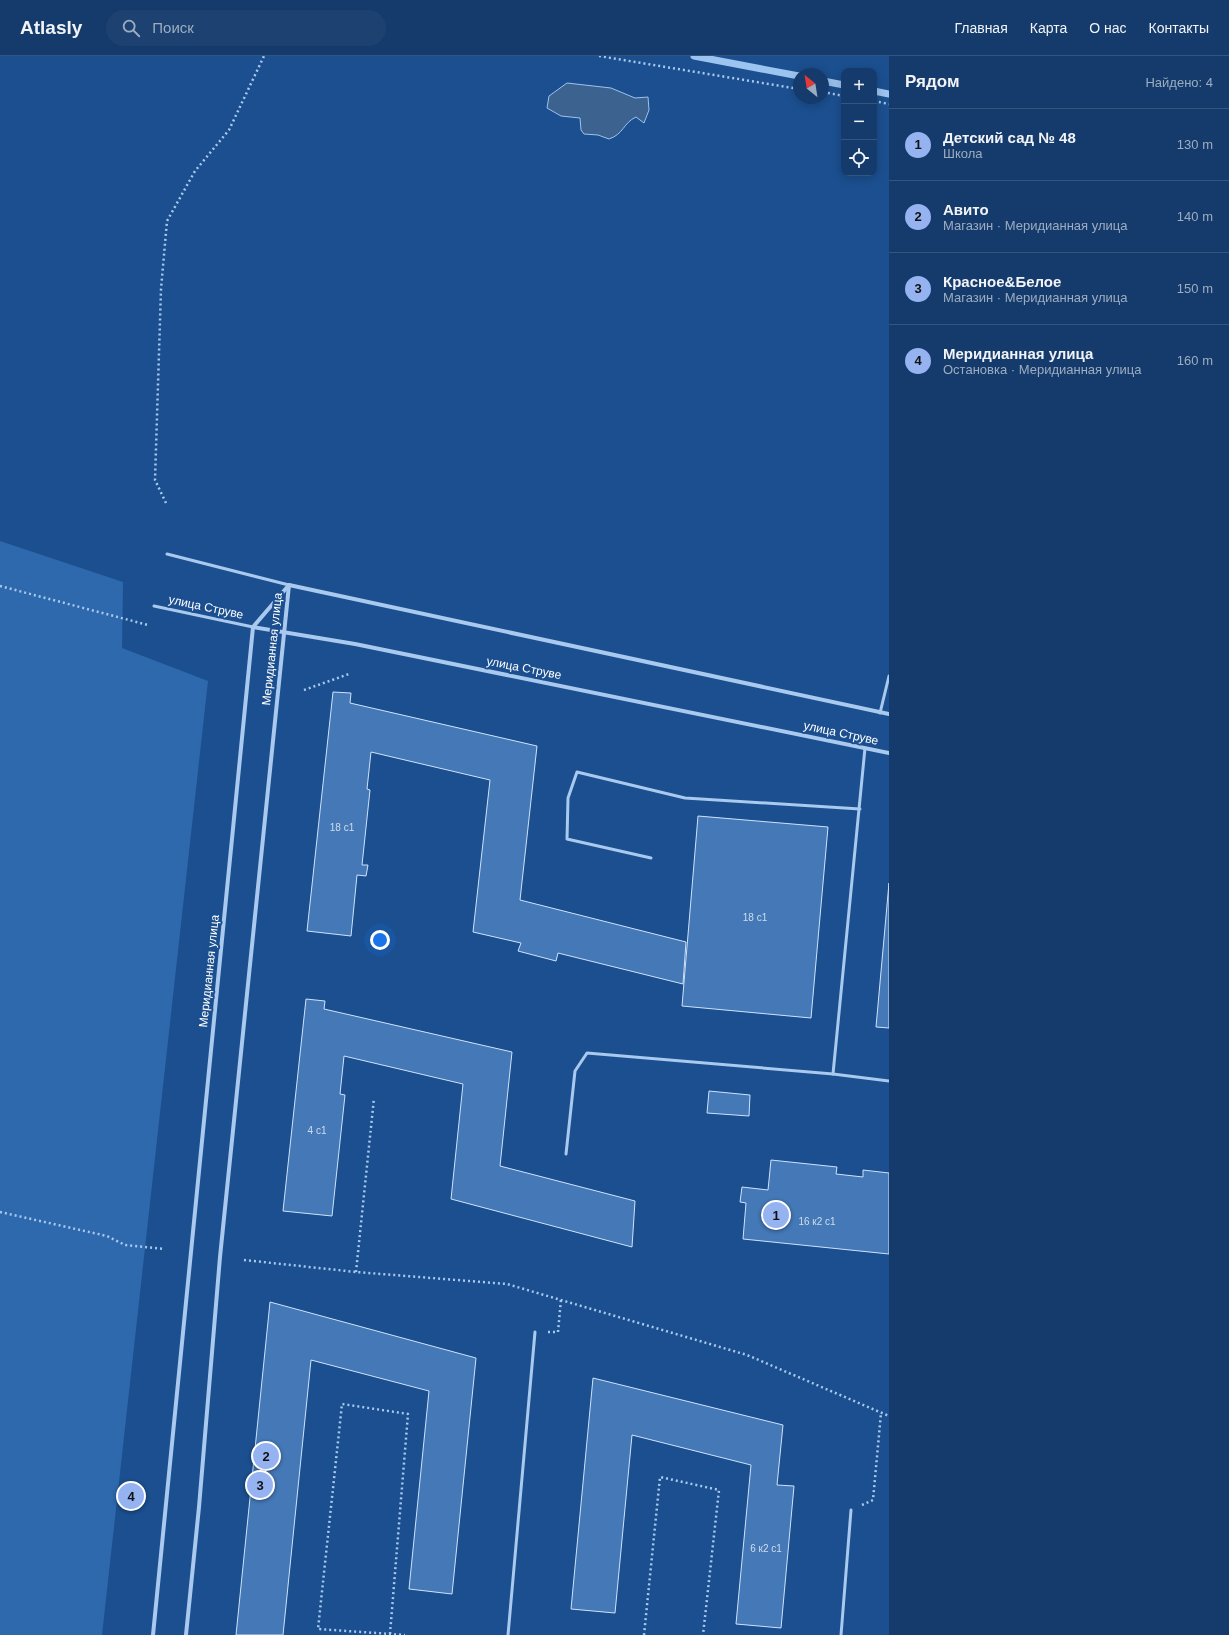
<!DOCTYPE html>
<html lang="ru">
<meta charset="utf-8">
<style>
:root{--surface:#143b6b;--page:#1d4271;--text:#f1f3f6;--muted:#9dadc1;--line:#33557e;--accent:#95b2f1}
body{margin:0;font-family:Arial,sans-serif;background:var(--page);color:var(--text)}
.controls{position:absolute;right:12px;top:12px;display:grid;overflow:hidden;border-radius:8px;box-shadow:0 2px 10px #0003}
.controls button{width:36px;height:36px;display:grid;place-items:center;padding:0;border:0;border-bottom:1px solid var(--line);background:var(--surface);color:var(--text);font:20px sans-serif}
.compass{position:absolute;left:793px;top:12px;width:36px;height:36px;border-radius:50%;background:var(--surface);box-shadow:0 2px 10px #0003;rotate:330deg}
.you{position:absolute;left:380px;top:884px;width:14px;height:14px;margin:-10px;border:3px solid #fff;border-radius:50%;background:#1a73e8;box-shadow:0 0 0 6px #1a73e833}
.badge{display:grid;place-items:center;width:26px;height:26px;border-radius:50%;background:var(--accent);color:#111;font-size:13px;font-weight:700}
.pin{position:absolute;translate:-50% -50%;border:2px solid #fff;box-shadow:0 1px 4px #0006}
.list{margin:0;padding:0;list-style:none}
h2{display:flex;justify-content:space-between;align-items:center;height:52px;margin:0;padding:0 16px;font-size:17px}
h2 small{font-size:13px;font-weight:400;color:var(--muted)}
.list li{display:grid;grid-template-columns:26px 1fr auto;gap:12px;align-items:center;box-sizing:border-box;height:72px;padding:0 16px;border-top:1px solid var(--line)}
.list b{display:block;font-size:15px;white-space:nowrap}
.list p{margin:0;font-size:13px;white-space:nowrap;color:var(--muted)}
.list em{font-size:13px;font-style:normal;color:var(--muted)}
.icon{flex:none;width:22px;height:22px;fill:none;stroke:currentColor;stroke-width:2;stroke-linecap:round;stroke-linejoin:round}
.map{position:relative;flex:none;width:889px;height:1579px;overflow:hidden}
header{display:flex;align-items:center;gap:24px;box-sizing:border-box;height:56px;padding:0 20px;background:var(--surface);border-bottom:1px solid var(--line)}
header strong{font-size:19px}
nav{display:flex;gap:22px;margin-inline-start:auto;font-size:14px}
.search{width:280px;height:36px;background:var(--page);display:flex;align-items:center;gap:10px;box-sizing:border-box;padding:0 14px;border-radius:22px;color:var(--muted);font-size:15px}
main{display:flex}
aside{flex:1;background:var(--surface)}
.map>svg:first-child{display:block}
.green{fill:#2e69ad}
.water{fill:#3c6290;stroke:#9cc4f0}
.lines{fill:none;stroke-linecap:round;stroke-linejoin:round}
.stream{stroke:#9cc4f0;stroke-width:7}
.building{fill:#4478b7;stroke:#cfe3fa}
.path{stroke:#a9c9ee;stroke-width:2.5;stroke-dasharray:2 3;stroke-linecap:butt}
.lane{stroke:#a9c9ee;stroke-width:3}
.street{stroke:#a9c9ee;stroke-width:4}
.labels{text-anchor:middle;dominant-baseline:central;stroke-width:4;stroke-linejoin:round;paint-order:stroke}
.number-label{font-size:10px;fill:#d0dded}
.street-label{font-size:12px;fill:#fff;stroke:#1b4f8f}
</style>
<header>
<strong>Atlasly</strong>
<div class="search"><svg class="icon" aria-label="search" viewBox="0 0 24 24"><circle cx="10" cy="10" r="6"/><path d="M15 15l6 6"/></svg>Поиск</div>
<nav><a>Главная</a><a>Карта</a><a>О нас</a><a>Контакты</a></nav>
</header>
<main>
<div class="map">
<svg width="889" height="1579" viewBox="0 0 889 1579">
<rect width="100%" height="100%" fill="#1b4f8f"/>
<polygon class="green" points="0,485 123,526 122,592 208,625 102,1579 0,1579"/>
<path class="water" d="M 567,27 L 611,32 L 635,42 L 648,41 L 649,54 L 644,67 L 636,61 C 623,67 624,78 609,83 L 598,79 L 584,78 L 581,74 L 580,62 L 561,60 L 547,52 L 549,40 Z"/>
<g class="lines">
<g class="stream">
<polyline points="694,0 799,20"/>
<polyline points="823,25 844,29"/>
<polyline points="874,35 889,38"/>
</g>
</g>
<g class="building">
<polygon points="333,636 351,637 350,647 537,690 520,844 686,886 683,928 558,897 556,905 518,895 521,887 473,876 490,724 371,696 367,733 370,734 362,809 368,809 366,820 357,819 351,880 307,875"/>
<polygon points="698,760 828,771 811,962 682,950"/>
<polygon points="889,827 889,972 876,971"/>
<polygon points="306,943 325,945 324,953 512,996 500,1110 635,1145 632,1191 451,1143 463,1028 344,1000 340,1038 345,1039 332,1160 283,1155"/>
<polygon points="709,1035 750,1039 749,1060 707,1057"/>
<polygon points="771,1104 837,1111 836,1118 863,1121 863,1114 889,1117 889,1198 743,1183 746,1147 740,1146 742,1131 768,1134"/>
<polygon points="270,1246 476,1302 452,1538 409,1533 429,1335 311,1304 283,1579 236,1579"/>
<polygon points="593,1322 783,1369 777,1429 794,1430 781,1572 736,1568 751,1409 632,1379 615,1557 571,1553"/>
</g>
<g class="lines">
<g class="path">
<polyline points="599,0 799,33"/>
<polyline points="823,36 844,40"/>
<polyline points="874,45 889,48"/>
<polyline points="166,447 155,424 161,233 167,165 195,115 229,74 264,0"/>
<polyline points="0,530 148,569"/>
<polyline points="304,634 349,618"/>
<polyline points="0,1156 107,1180 125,1189 164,1193"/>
<polyline points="244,1204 356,1216 507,1228 747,1299 889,1360"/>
<polyline points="356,1216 374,1042"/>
<polyline points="548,1276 558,1276 561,1243"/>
<polyline points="862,1449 873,1444 881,1357"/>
<polyline points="390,1578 408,1358 342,1348 318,1573 405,1579"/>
<polyline points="644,1579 660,1421 719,1434 703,1579"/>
</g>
<g class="lane">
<polyline points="167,498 289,529"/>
<polyline points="154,550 253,571"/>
<polyline points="880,657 889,620"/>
<polyline points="651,802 567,783 568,742 577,716 685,742 860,753"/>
<polyline points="833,1018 865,692"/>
<polyline points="566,1098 575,1015 587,997 833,1018 889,1025"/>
<polyline points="508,1579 535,1276"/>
<polyline points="841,1579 851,1454"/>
</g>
<g class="street">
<polyline points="289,529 889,658"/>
<polyline points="253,571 355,588 889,697"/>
<polyline points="153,1579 253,571 289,529"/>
<polyline points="186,1579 199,1451 220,1201 289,529"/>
</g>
</g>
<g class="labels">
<g class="number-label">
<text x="342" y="771">18 с1</text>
<text x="755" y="861">18 с1</text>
<text x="317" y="1074">4 с1</text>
<text x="817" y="1165">16 к2 c1</text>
<text x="766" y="1492">6 к2 с1</text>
</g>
<g class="street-label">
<text transform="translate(206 551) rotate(12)">улица Струве</text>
<text transform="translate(272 593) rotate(-84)">Меридианная улица</text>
<text transform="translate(524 612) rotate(11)">улица Струве</text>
<text transform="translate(841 677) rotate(12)">улица Струве</text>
<text transform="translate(209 915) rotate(-84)">Меридианная улица</text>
</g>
</g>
</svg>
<div class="controls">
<button>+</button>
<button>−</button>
<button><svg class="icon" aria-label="locate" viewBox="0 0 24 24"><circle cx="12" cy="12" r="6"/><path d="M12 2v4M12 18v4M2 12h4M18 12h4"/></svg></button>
</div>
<svg class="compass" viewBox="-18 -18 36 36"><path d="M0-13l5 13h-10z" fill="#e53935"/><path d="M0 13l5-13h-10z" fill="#9dadc1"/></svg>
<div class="you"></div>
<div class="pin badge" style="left:776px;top:1159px">1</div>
<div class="pin badge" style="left:266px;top:1400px">2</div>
<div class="pin badge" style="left:260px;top:1429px">3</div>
<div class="pin badge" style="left:131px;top:1440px">4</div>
</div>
<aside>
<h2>Рядом<small>Найдено: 4</small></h2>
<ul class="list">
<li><span class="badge">1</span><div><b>Детский сад № 48</b><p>Школа</p></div><em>130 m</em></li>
<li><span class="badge">2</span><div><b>Авито</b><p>Магазин · Меридианная улица</p></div><em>140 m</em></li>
<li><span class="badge">3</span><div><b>Красное&amp;Белое</b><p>Магазин · Меридианная улица</p></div><em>150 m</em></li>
<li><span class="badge">4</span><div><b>Меридианная улица</b><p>Остановка · Меридианная улица</p></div><em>160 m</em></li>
</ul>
</aside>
</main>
